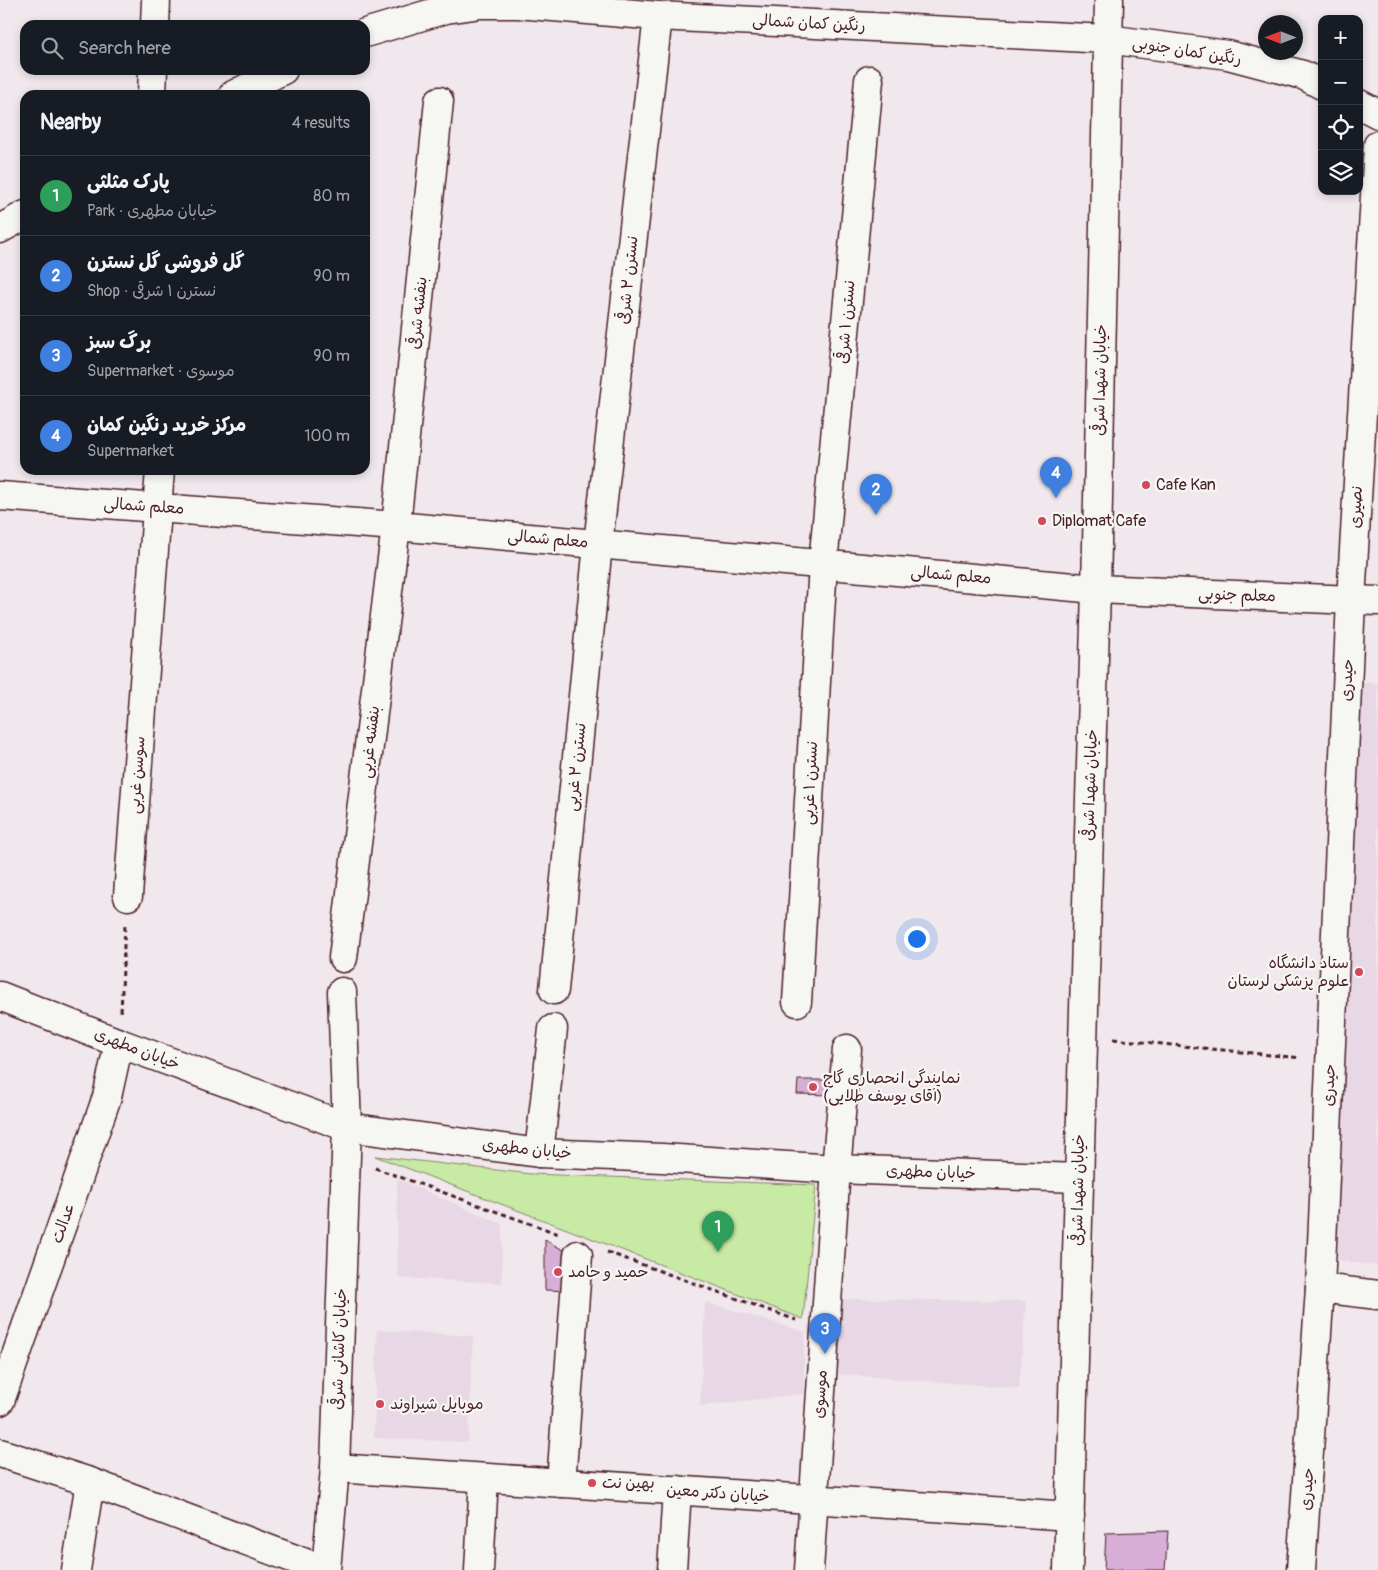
<!DOCTYPE html>
<meta charset="utf-8">
<style>
:root{--surface:#171b24;--page:#242831;--text:#f1f3f6;--muted:#9ea1a6;--line:#363941;--accent:#d1495b}
body{margin:0;font-family:Pangolin,"Playpen Sans Arabic",sans-serif;background:var(--page);color:var(--text)}
.controls{position:absolute;right:15px;top:15px;display:grid;overflow:hidden;border-radius:10px;box-shadow:0 2px 8px #0003}
.controls button{width:45px;height:45px;display:grid;place-items:center;padding:0;border:0;border-bottom:1px solid var(--line);background:var(--surface);color:var(--text);font:25px sans-serif}
.compass{position:absolute;left:1258px;top:15px;width:45px;height:45px;border-radius:50%;background:var(--surface);box-shadow:0 2px 8px #0003;rotate:270deg}
.you{position:absolute;left:916px;top:938px;width:18px;height:18px;margin:-12px;border:4px solid #fff;border-radius:50%;background:#1a73e8;box-shadow:0 0 0 8px #1a73e833}
.badge{display:grid;place-items:center;width:32px;height:32px;border-radius:50%;background:var(--accent);color:#fff;font-size:16px;font-weight:700}
.pin{position:absolute;translate:-50% -41px;filter:drop-shadow(0 1px 2px #0008)}
.pin::after{content:'';position:absolute;top:26px;width:18px;height:15px;background:inherit;clip-path:polygon(0 0,100% 0,50% 100%)}
.list{margin:0;padding:0;list-style:none}
h2{display:flex;justify-content:space-between;align-items:center;height:65px;margin:0;padding:0 20px;font-size:21px}
h2 small{font-size:16px;font-weight:400;color:var(--muted)}
.list li{display:grid;grid-template-columns:32px 1fr auto;gap:15px;align-items:center;box-sizing:border-box;height:80px;padding:0 20px;border-top:1px solid var(--line)}
.list b{display:block;font-size:19px;white-space:nowrap}
.list p{margin:0;font-size:16px;white-space:nowrap;color:var(--muted)}
.list em{font-size:16px;font-style:normal;color:var(--muted)}
.icon{flex:none;width:28px;height:28px;fill:none;stroke:currentColor;stroke-width:2;stroke-linecap:round;stroke-linejoin:round}
.map{position:relative;flex:none;width:1378px;height:1570px;overflow:hidden}
.search{position:absolute;background:var(--surface);box-shadow:0 2px 8px #0003;left:20px;top:20px;width:350px;height:55px;display:flex;align-items:center;gap:12px;box-sizing:border-box;padding:0 18px;border-radius:15px;color:var(--muted);font-size:19px}
.panel{position:absolute;background:var(--surface);box-shadow:0 2px 8px #0003;left:20px;top:90px;width:350px;height:385px;border-radius:15px}
.map>svg:first-child{display:block}
.built{fill:#e8d7e5}
.green{fill:#c7eaa4;stroke:#888468}
.building{fill:#d7aed5;stroke:#4a1f2b}
.lines{fill:none;stroke-linecap:round;stroke-linejoin:round}
.street-casing{stroke:#4a1f2b;stroke-width:31}
.secondary-casing{stroke:#4a1f2b;stroke-width:31}
.path{stroke:#4a1f2b;stroke-width:3;stroke-dasharray:5 4;stroke-linecap:butt}
.street{stroke:#f6f6f2;stroke-width:28}
.secondary{stroke:#f6f6f2;stroke-width:28}
.poi-dot{fill:#d1495b;stroke:#f6f6f2;stroke-width:2}
.labels{text-anchor:middle;dominant-baseline:central;stroke-width:4.5;stroke-linejoin:round;paint-order:stroke}
.street-label{font-size:16px;fill:#4a1f2b;stroke:#f6f6f2}
.poi-label{font-size:16px;fill:#4a1f2b;stroke:#f6f6f2;text-anchor:start}
</style>
<div class="map">
<svg width="1378" height="1570" viewBox="0 0 1378 1570">
<rect width="100%" height="100%" fill="#f0e8ec"/>
<filter id="ink" filterUnits="userSpaceOnUse"><feTurbulence type="fractalNoise" baseFrequency=".02" numOctaves="2"/><feDisplacementMap in="SourceGraphic" scale="10" xChannelSelector="R" yChannelSelector="G"/><feConvolveMatrix kernelMatrix="1 2 1 2 8 2 1 2 1" color-interpolation-filters="sRGB"/></filter>
<g filter="url(#ink)">
<g class="built">
<polygon points="1341,682 1378,683 1378,1266 1338,1260"/>
<polygon points="397,1179 502,1224 502,1283 398,1278"/>
<polygon points="839,1299 1026,1301 1019,1388 834,1374"/>
<polygon points="705,1302 805,1332 803,1394 700,1406"/>
<polygon points="377,1330 473,1336 468,1442 374,1438"/>
</g>
<polygon class="green" points="375,1156 531,1174 816,1185 803,1319"/>
<g class="building">
<polygon points="798,1080 828,1080 829,1095 797,1094"/>
<polygon points="545,1240 571,1254 570,1291 545,1290"/>
<polygon points="1168,1531 1165,1570 1104,1570 1106,1533"/>
</g>
<g class="lines">
<defs>
<g id="street">
<polyline points="155,25 156,0"/>
<polyline points="365,33 446,9 481,4 518,4 658,16 1107,39 1228,55 1303,75 1322,85"/>
<polyline points="152,95 153,70"/>
<polyline points="233,95 283,70"/>
<polyline points="1359,104 1378,114"/>
<polyline points="0,229 25,215"/>
<polyline points="0,496 396,526 1096,589 1378,601"/>
<polyline points="128,896 160,470"/>
<polyline points="343,958 396,526 439,101"/>
<polyline points="554,990 598,544 658,16"/>
<polyline points="342,992 347,1127"/>
<polyline points="797,1002 823,564 869,80"/>
<polyline points="539,1153 553,1029"/>
<polyline points="1320,1288 1378,1295"/>
<polyline points="0,1401 107,1097 119,1043"/>
<polyline points="0,1453 90,1482 324,1570"/>
<polyline points="561,1483 578,1255"/>
<polyline points="76,1570 90,1482"/>
<polyline points="479,1570 484,1478"/>
<polyline points="672,1570 677,1490"/>
<polyline points="809,1570 836,1169 847,1049"/>
<polyline points="1301,1570 1320,1288 1351,600 1378,145"/>
</g>
<g id="secondary">
<polyline points="0,996 119,1043 347,1127 539,1153 662,1158 836,1169 1078,1178"/>
<polyline points="335,1468 1070,1516"/>
<polyline points="326,1570 335,1468 347,1127"/>
<polyline points="1068,1570 1096,589 1109,0"/>
</g>
</defs>
<use href="#street" class="street-casing"/>
<use href="#secondary" class="secondary-casing"/>
<g class="path">
<polyline points="121,1012 125,924"/>
<polyline points="1113,1039 1301,1058"/>
<polyline points="375,1168 559,1234"/>
<polyline points="607,1252 796,1320"/>
</g>
<use href="#street" class="street"/>
<use href="#secondary" class="secondary"/>
</g>
</g>
<g class="poi-dot">
<circle cx="1146" cy="485" r="5"/>
<circle cx="1042" cy="521" r="5"/>
<circle cx="1359" cy="972" r="5"/>
<circle cx="813" cy="1087" r="5"/>
<circle cx="558" cy="1272" r="5"/>
<circle cx="380" cy="1404" r="5"/>
<circle cx="592" cy="1483" r="5"/>
</g>
<g class="labels">
<g class="street-label">
<text transform="translate(809 23) rotate(3)">رنگین کمان شمالی</text>
<text transform="translate(1187 51) rotate(9)">رنگین کمان جنوبی</text>
<text transform="translate(628 280) rotate(-84)">نسترن ۲ شرقی</text>
<text transform="translate(418 313) rotate(-84)">بنفشه شرقی</text>
<text transform="translate(846 322) rotate(-85)">نسترن ۱ شرقی</text>
<text transform="translate(1100 380) rotate(-89)">خیابان شهدا شرقی</text>
<text transform="translate(144 506) rotate(4)">معلم شمالی</text>
<text transform="translate(1356 507) rotate(-87)">نصیری</text>
<text transform="translate(548 539) rotate(5)">معلم شمالی</text>
<text transform="translate(951 575) rotate(5)">معلم شمالی</text>
<text transform="translate(1237 595) rotate(2)">معلم جنوبی</text>
<text transform="translate(1347 680) rotate(-87)">حیدری</text>
<text transform="translate(370 742) rotate(-83)">بنفشه غربی</text>
<text transform="translate(576 767) rotate(-84)">نسترن ۲ غربی</text>
<text transform="translate(137 775) rotate(-86)">سوسن غربی</text>
<text transform="translate(810 783) rotate(-87)">نسترن ۱ غربی</text>
<text transform="translate(1090 785) rotate(-88)">خیابان شهدا شرقی</text>
<text transform="translate(137 1049) rotate(21)">خیابان مطهری</text>
<text transform="translate(1329 1085) rotate(-87)">حیدری</text>
<text transform="translate(527 1149) rotate(6)">خیابان مطهری</text>
<text transform="translate(931 1172) rotate(2)">خیابان مطهری</text>
<text transform="translate(1078 1190) rotate(-89)">خیابان شهدا شرقی</text>
<text transform="translate(63 1223) rotate(-71)">عدالت</text>
<text transform="translate(339 1349) rotate(-88)">خیابان کاشانی شرقی</text>
<text transform="translate(820 1394) rotate(-86)">موسوی</text>
<text transform="translate(1307 1489) rotate(-86)">حیدری</text>
<text transform="translate(718 1493) rotate(4)">خیابان دکتر معین</text>
</g>
<g class="poi-label">
<text x="1156" y="485">Cafe Kan</text>
<text x="1052" y="521">Diplomat Cafe</text>
<text x="1349" y="963" text-anchor="end">ستاد دانشگاه<tspan x="1349" dy="18">علوم پزشکی لرستان</tspan></text>
<text x="823" y="1078">نمایندگی انحصاری گاج<tspan x="823" dy="18">(آقای یوسف طلایی)</tspan></text>
<text x="568" y="1272">حمید و حامد</text>
<text x="390" y="1404">موبایل شیراوند</text>
<text x="602" y="1483">بهین نت</text>
</g>
</g>
</svg>
<div class="controls">
<button>+</button>
<button>−</button>
<button><svg class="icon" aria-label="locate" viewBox="0 0 24 24"><circle cx="12" cy="12" r="6"/><path d="M12 2v4M12 18v4M2 12h4M18 12h4"/></svg></button>
<button><svg class="icon" aria-label="layers" viewBox="0 0 24 24"><path d="M12 4l9 5-9 5-9-5zM3 14l9 5 9-5"/></svg></button>
</div>
<svg class="compass" viewBox="-18 -18 36 36"><path d="M0-13l5 13h-10z" fill="#e53935"/><path d="M0 13l5-13h-10z" fill="#9ea1a6"/></svg>
<div class="you"></div>
<div class="pin badge" style="left:718px;top:1252px;background:#2e9e5b">1</div>
<div class="pin badge" style="left:876px;top:515px;background:#3f7fe0">2</div>
<div class="pin badge" style="left:825px;top:1354px;background:#3f7fe0">3</div>
<div class="pin badge" style="left:1056px;top:498px;background:#3f7fe0">4</div>
<div class="search"><svg class="icon" aria-label="search" viewBox="0 0 24 24"><circle cx="10" cy="10" r="6"/><path d="M15 15l6 6"/></svg>Search here</div>
<section class="panel">
<h2>Nearby<small>4 results</small></h2>
<ul class="list">
<li><span class="badge" style="background:#2e9e5b">1</span><div><b>پارک مثلثی</b><p>Park · خیابان مطهری</p></div><em>80 m</em></li>
<li><span class="badge" style="background:#3f7fe0">2</span><div><b>گل فروشی گل نسترن</b><p>Shop · نسترن ۱ شرقی</p></div><em>90 m</em></li>
<li><span class="badge" style="background:#3f7fe0">3</span><div><b>برگ سبز</b><p>Supermarket · موسوی</p></div><em>90 m</em></li>
<li><span class="badge" style="background:#3f7fe0">4</span><div><b>مرکز خرید رنگین کمان</b><p>Supermarket</p></div><em>100 m</em></li>
</ul>
</section>
</div>
